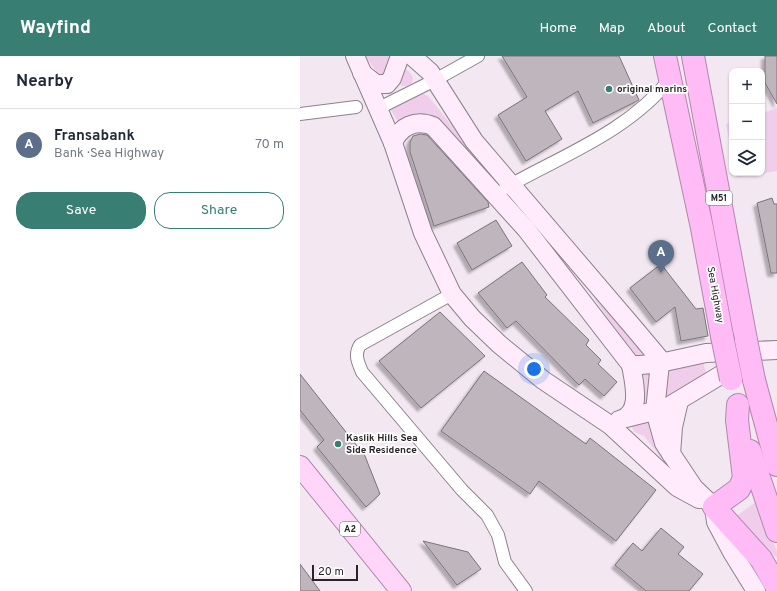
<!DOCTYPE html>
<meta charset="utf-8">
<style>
:root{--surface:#fff;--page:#f2f2f3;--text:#1f2937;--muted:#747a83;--line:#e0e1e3;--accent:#397e73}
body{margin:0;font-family:Overpass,sans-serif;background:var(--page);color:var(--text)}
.controls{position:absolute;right:12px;top:12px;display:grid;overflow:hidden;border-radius:8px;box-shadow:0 1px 3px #0004}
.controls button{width:36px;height:36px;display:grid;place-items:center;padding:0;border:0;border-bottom:1px solid var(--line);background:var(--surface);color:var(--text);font:20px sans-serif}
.scale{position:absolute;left:12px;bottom:10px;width:46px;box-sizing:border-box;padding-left:4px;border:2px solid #282427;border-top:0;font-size:11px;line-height:14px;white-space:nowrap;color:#282427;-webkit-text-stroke:3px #fff;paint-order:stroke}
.you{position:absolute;left:234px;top:313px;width:14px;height:14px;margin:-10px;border:3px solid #fff;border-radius:50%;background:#1a73e8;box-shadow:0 0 0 6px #1a73e833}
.badge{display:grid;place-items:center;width:26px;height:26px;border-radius:50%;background:var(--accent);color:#fff;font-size:13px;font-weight:700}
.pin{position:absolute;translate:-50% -33px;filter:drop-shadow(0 1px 2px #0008)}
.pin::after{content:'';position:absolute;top:21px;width:14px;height:12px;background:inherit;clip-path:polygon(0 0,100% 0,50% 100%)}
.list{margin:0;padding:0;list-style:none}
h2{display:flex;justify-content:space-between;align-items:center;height:52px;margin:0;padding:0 16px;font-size:17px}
h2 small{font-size:13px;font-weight:400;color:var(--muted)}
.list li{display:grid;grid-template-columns:26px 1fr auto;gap:12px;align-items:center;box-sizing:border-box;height:72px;padding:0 16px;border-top:1px solid var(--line)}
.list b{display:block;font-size:15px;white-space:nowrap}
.list p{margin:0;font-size:13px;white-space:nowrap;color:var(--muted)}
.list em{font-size:13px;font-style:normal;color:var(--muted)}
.actions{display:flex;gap:8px;padding:12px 16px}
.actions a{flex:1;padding:9px 0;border:1px solid var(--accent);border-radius:16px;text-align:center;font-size:14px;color:var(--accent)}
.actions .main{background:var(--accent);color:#fff}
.icon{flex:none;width:22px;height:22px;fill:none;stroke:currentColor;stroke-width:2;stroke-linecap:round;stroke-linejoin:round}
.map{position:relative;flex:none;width:477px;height:535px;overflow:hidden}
header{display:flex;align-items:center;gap:24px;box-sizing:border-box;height:56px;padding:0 20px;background:var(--accent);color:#fff}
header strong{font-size:19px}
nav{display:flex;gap:22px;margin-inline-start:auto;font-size:14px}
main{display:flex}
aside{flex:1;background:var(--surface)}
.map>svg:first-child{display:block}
.green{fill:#f0ceeb}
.building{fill:#bfb5bd;stroke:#7c737b;filter:url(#shadow)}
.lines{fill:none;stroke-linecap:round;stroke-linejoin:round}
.minor-casing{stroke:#8c828a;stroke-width:14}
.secondary-casing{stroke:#8c828a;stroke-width:20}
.primary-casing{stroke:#b486ad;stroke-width:22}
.motorway-casing{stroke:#b486ad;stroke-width:24}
.minor{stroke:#fff;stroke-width:12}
.secondary{stroke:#ffebfc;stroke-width:18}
.primary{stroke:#ffd6f9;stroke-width:20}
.motorway{stroke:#ffbbf5;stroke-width:22}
.motorway-bridge-casing{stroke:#b486ad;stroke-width:24;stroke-linecap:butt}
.motorway-bridge{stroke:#ffbbf5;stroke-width:22}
.poi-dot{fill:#397e73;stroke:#fff;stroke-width:1.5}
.labels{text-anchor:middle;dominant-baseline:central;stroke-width:3.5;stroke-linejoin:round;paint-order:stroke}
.shield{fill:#fff;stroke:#686668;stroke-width:1}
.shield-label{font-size:9px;font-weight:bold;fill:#282427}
.poi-label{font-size:10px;font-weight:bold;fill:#282427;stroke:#fff;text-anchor:start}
.street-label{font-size:10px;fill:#282427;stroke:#fff}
</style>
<header>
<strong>Wayfind</strong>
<nav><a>Home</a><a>Map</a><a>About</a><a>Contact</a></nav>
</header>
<main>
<aside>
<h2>Nearby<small></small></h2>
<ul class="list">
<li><span class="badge" style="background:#5c6f8a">A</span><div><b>Fransabank</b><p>Bank · Sea Highway</p></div><em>70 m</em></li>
</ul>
<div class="actions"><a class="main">Save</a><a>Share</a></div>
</aside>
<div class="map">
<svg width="477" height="535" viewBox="0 0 477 535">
<defs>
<filter id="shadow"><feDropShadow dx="-3.5" dy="3.5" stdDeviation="1" flood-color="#0004"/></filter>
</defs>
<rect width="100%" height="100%" fill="#f3e8f1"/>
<g class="green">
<polygon points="65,0 90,0 82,23"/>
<polygon points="103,14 108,14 113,21 112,27 107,30 102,30 98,27"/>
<polygon points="119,36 128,40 189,116 184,118 130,62 98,66 89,51"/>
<polygon points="477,52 477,115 437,121 436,117 462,117 462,57"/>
<polygon points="432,66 432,98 426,68"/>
<polygon points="300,240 346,293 345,302 335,303 294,242"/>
<polygon points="403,305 406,318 362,348 364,314"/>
<polygon points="337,314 350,316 348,347 344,346"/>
<polygon points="347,363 352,370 350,376 365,398 361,402 344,380 334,376 332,371 335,366"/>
<polygon points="456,446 477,495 477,502 432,463"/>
</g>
<g class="building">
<polygon points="202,0 319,0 339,44 293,67 278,35 245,55 262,83 226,105 198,59 227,41"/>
<polygon points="465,0 477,0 477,48 465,27"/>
<polygon points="120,78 127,79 188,146 189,151 134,170 110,96 110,86 113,80"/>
<polygon points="472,142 474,148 477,148 477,217 471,217 457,147"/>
<polygon points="196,164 212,190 172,214 157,187"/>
<polygon points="222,206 247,239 245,241 289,284 286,289 301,304 298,308 317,326 304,340 285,323 279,329 216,265 207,272 178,237"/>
<polygon points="361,208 396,253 403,252 408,280 381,285 375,251 356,266 330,232"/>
<polygon points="140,256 185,300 121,352 79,305"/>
<polygon points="184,315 286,388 290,382 356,434 316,485 239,425 230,438 141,375"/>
<polygon points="0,318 65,400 80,438 66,451 17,391 24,384 0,354"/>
<polygon points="361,472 384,491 378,498 403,518 389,535 346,535 315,509 333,487 342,495"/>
<polygon points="123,485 168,496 181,513 157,529"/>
<polygon points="0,508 20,535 0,535"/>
</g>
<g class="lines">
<defs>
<g id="minor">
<polyline points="79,52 135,24 178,0"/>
<polyline points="0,58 56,51"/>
<path d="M 205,132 C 263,99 328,76 371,22"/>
<path d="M 152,238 L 60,289 C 54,299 58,306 62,316 L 162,434 L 187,459 L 198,479 L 205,506 L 226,535"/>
</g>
<g id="secondary">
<polyline points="55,0 93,87 123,177 152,238 172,262 199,288 243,324 310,369 377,431 399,443"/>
<polyline points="112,0 130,16 174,85 333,271 359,302 360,307 406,297 477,294"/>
<polyline points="62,17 76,28 87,28 92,22 100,0"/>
<path d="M 93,87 C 100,70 116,63 133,70 L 226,173 L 331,309 L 341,309 L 360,307 L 355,355 L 364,387 L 394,432 L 414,451 L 416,466 L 432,496 L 456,535"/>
<polyline points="326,362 366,352 424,317 441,308"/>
<path d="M 319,364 C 343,359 334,326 331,309"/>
<polyline points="371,398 373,371 379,345"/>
</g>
<polyline id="primary" points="0,410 101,535"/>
<g id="motorway">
<polyline points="365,0 402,172 422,280"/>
<polyline points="393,0 446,284"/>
<polyline points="454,324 477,409"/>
<polyline points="438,349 437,364 444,422 439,433 414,451 461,503 477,531"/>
<polyline points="450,395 477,475"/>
</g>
</defs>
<use href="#minor" class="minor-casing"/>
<use href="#secondary" class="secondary-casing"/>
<use href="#primary" class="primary-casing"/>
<use href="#motorway" class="motorway-casing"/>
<use href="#minor" class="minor"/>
<use href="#secondary" class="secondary"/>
<use href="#primary" class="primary"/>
<use href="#motorway" class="motorway"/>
<defs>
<g id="motorway-bridge">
<polyline points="422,280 431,323"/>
<polyline points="446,284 454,324"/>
</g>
</defs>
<use href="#motorway-bridge" class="motorway-bridge-casing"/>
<use href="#motorway-bridge" class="motorway-bridge"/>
</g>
<g class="poi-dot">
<circle cx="309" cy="33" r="4"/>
<circle cx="38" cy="388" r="4"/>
</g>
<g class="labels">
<g class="shield">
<rect x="406" y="135" width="26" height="14" rx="3"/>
<rect x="40" y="466" width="20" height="14" rx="3"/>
</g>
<g class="shield-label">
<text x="419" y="142">M51</text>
<text x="50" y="473">A2</text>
</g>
<g class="poi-label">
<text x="317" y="33">original marins</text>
<text x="46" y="382">Kaslik Hills Sea<tspan x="46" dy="12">Side Residence</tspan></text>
</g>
<g class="street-label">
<text transform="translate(415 239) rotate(80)">Sea Highway</text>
</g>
</g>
</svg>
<div class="controls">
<button>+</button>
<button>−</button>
<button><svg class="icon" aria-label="layers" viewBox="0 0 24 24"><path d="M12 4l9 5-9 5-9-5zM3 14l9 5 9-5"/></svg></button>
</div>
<div class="scale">20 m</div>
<div class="you"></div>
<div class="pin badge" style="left:361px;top:217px;background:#5c6f8a">A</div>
</div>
</main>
